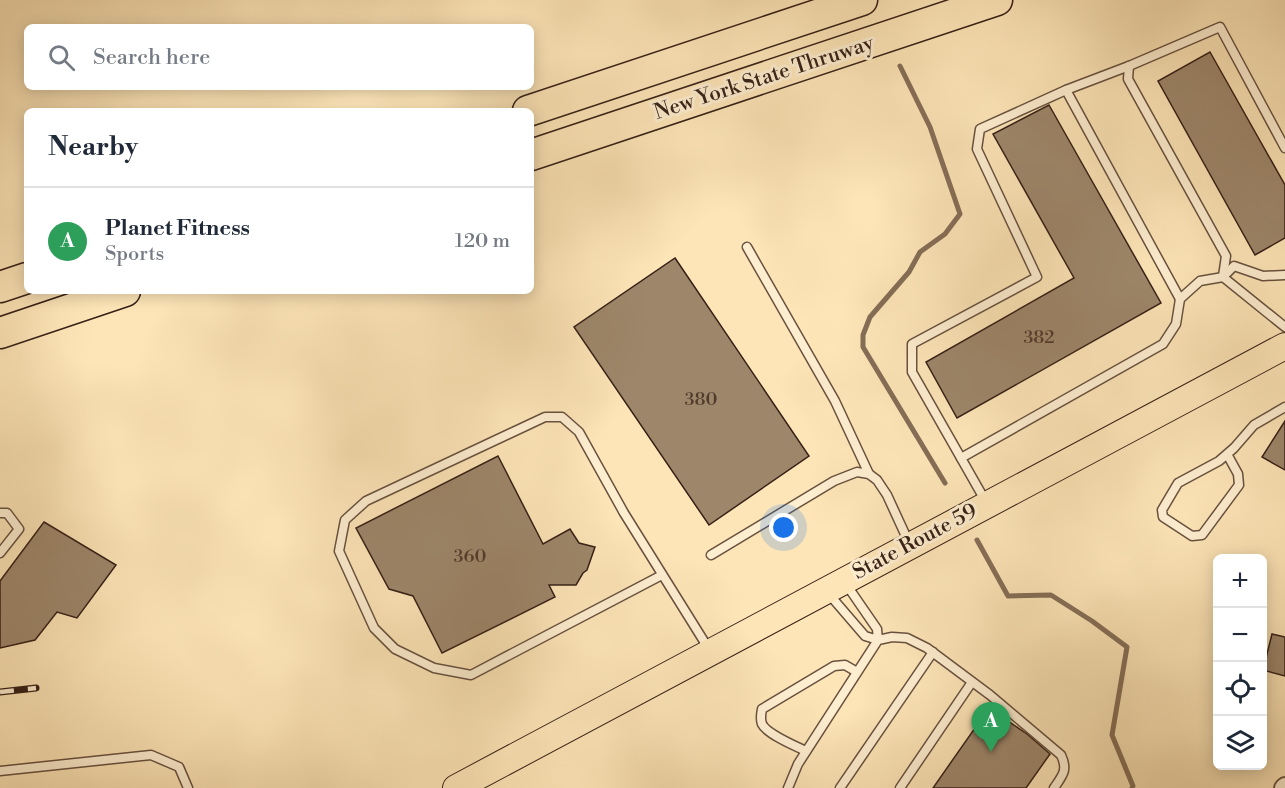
<!DOCTYPE html>
<meta charset="utf-8">
<style>
:root{--surface:#fff;--page:#f6f6f7;--text:#1f2937;--muted:#747a83;--line:#e0e1e3;--accent:#8f2418}
body{margin:0;font-family:"Libre Bodoni",serif;background:var(--page);color:var(--text)}
.controls{position:absolute;right:18px;bottom:18px;display:grid;overflow:hidden;border-radius:9px;box-shadow:0 3px 15px #0003}
.controls button{width:54px;height:54px;display:grid;place-items:center;padding:0;border:0;border-bottom:2px solid var(--line);background:var(--surface);color:var(--text);font:30px sans-serif}
.you{position:absolute;left:784px;top:528px;width:21px;height:21px;margin:-15px;border:4px solid #fff;border-radius:50%;background:#1a73e8;box-shadow:0 0 0 9px #1a73e833}
.badge{display:grid;place-items:center;width:39px;height:39px;border-radius:50%;background:var(--accent);color:#fff;font-size:20px;font-weight:700}
.pin{position:absolute;translate:-50% -50px;filter:drop-shadow(0 2px 3px #0008)}
.pin::after{content:'';position:absolute;top:32px;width:21px;height:18px;background:inherit;clip-path:polygon(0 0,100% 0,50% 100%)}
.list{margin:0;padding:0;list-style:none}
h2{display:flex;justify-content:space-between;align-items:center;height:78px;margin:0;padding:0 24px;font-size:26px}
h2 small{font-size:20px;font-weight:400;color:var(--muted)}
.list li{display:grid;grid-template-columns:39px 1fr auto;gap:18px;align-items:center;box-sizing:border-box;height:108px;padding:0 24px;border-top:2px solid var(--line)}
.list b{display:block;font-size:22px;white-space:nowrap}
.list p{margin:0;font-size:20px;white-space:nowrap;color:var(--muted)}
.list em{font-size:20px;font-style:normal;color:var(--muted)}
.icon{flex:none;width:33px;height:33px;fill:none;stroke:currentColor;stroke-width:2;stroke-linecap:round;stroke-linejoin:round}
.map{position:relative;flex:none;width:1285px;height:788px;overflow:hidden}
.search{position:absolute;background:var(--surface);box-shadow:0 3px 15px #0003;left:24px;top:24px;width:510px;height:66px;display:flex;align-items:center;gap:15px;box-sizing:border-box;padding:0 21px;border-radius:9px;color:var(--muted);font-size:22px}
.panel{position:absolute;background:var(--surface);box-shadow:0 3px 15px #0003;left:24px;top:108px;width:510px;height:186px;border-radius:9px}
.map>svg:first-child{display:block}
.lines{fill:none;stroke-linecap:round;stroke-linejoin:round}
.stream{stroke:#856e57;stroke-width:5}
.building{fill:#9d866a;stroke:#362017;stroke-width:1.5}
.service-casing{stroke:#68513f;stroke-width:11}
.minor-casing{stroke:#68513f;stroke-width:20}
.primary-casing{stroke:#362017;stroke-width:28}
.motorway-casing{stroke:#362017;stroke-width:33}
.service{stroke:#feeed0;stroke-width:8}
.minor{stroke:#feeed0;stroke-width:16}
.primary{stroke:#fde5b7;stroke-width:26}
.motorway{stroke:#fde5b7;stroke-width:30}
.rail-casing{stroke:#362017;stroke-width:7}
.rail{stroke:#feeed0;stroke-width:4.5;stroke-dasharray:14;stroke-linecap:butt}
.labels{text-anchor:middle;dominant-baseline:central;stroke-width:6;stroke-linejoin:round;paint-order:stroke}
.number-label{font-size:18px;fill:#503a2c}
.street-label{font-size:21px;fill:#362017;stroke:#feeed0}
</style>
<div class="map">
<svg width="1285" height="788" viewBox="0 0 1285 788">
<rect width="100%" height="100%" fill="#fde5b7"/>
<filter id="stains"><feTurbulence type="fractalNoise" baseFrequency=".00333" numOctaves="4"/><feColorMatrix values="0 0 0 0 .2 0 0 0 0 .09 0 0 0 0 .02 0 0 0 .5 -.17"/></filter>
<radialGradient id="worn" r=".72"><stop offset=".6" stop-color="#630" stop-opacity="0"/><stop offset="1" stop-color="#630" stop-opacity=".3"/></radialGradient>
<g class="lines">
<g class="stream">
<polyline points="900,66 930,127 960,214 945,234 920,252 909,272 870,317 863,335 863,347 945,483"/>
<polyline points="977,540 1008,596 1051,595 1092,621 1127,647 1112,735 1133,786 1132,788"/>
</g>
</g>
<g class="building">
<polygon points="1210,52 1285,185 1285,238 1255,255 1158,81"/>
<polygon points="1049,105 1161,303 957,418 926,362 1074,278 993,134"/>
<polygon points="675,258 809,456 709,525 574,327"/>
<polygon points="1285,421 1285,470 1262,457"/>
<polygon points="498,456 543,544 570,529 579,543 595,547 587,570 583,573 576,585 549,585 555,597 442,653 413,596 389,589 356,528"/>
<polygon points="44,522 116,565 77,618 57,612 35,640 0,648 0,581"/>
<polygon points="1272,634 1285,637 1285,676 1263,670"/>
<polygon points="989,708 1027,734 1050,754 1026,788 933,788"/>
</g>
<g class="lines">
<defs>
<g id="service">
<polyline points="1129,66 1128,79 1226,256 1223,276"/>
<polyline points="1066,90 1180,299"/>
<polyline points="747,247 835,401 869,474"/>
<polyline points="1223,277 1285,327"/>
<polyline points="1227,454 1238,474 1239,485 1202,535 1192,536 1163,517 1162,510 1178,483 1219,461 1234,448 1254,425 1285,407"/>
<polyline points="961,458 912,372 912,344 1037,277 977,149 980,129 1066,90 1129,66 1220,27 1285,148"/>
<polyline points="986,502 961,458 1163,344 1176,324 1180,299 1200,281 1223,277 1234,266 1263,276 1285,275"/>
<polyline points="0,513 7,513 19,529 0,553"/>
<polyline points="711,555 834,481 857,472 869,474 877,480 887,495 910,545"/>
<polyline points="662,575 471,675 434,668 395,649 374,628 339,551 345,520 366,501 545,417 562,417 579,432 624,513 710,651"/>
<polyline points="828,593 865,636 878,640 877,629 846,584"/>
<path d="M 806,751 C 795,746 767,734 762,724 C 760,719 761,714 762,709 L 834,666 L 845,665 L 857,672"/>
<polyline points="0,771 151,755 179,767 188,788"/>
<path d="M 788,788 L 798,764 L 878,640 L 892,637 L 907,638 L 927,648 L 990,695 L 1061,755 C 1068,770 1063,775 1054,788"/>
<polyline points="840,788 933,652"/>
<polyline points="900,788 972,682"/>
</g>
<polyline id="minor" points="1283,788 1285,786"/>
<polyline id="primary" points="456,788 1285,346"/>
<g id="motorway">
<polyline points="528,111 862,0"/>
<polyline points="531,155 997,0"/>
<polyline points="0,287 27,278"/>
<polyline points="0,333 125,291"/>
</g>
</defs>
<use href="#service" class="service-casing"/>
<use href="#minor" class="minor-casing"/>
<use href="#primary" class="primary-casing"/>
<use href="#motorway" class="motorway-casing"/>
<use href="#service" class="service"/>
<use href="#minor" class="minor"/>
<use href="#primary" class="primary"/>
<use href="#motorway" class="motorway"/>
<defs>
<polyline id="rail" points="0,692 36,688"/>
</defs>
<use href="#rail" class="rail-casing"/>
<use href="#rail" class="rail"/>
</g>
<g class="labels">
<g class="number-label">
<text x="1039" y="337">382</text>
<text x="701" y="399">380</text>
<text x="470" y="556">360</text>
</g>
<g class="street-label">
<text transform="translate(764 78) rotate(-18)">New York State Thruway</text>
<text transform="translate(915 542) rotate(-28)">State Route 59</text>
</g>
</g>
<rect width="100%" height="100%" filter="url(#stains)"/>
<rect width="100%" height="100%" fill="url(#worn)"/>
</svg>
<div class="controls">
<button>+</button>
<button>−</button>
<button><svg class="icon" aria-label="locate" viewBox="0 0 24 24"><circle cx="12" cy="12" r="6"/><path d="M12 2v4M12 18v4M2 12h4M18 12h4"/></svg></button>
<button><svg class="icon" aria-label="layers" viewBox="0 0 24 24"><path d="M12 4l9 5-9 5-9-5zM3 14l9 5 9-5"/></svg></button>
</div>
<div class="you"></div>
<div class="pin badge" style="left:991px;top:752px;background:#2e9e5b">A</div>
<div class="search"><svg class="icon" aria-label="search" viewBox="0 0 24 24"><circle cx="10" cy="10" r="6"/><path d="M15 15l6 6"/></svg>Search here</div>
<section class="panel">
<h2>Nearby<small></small></h2>
<ul class="list">
<li><span class="badge" style="background:#2e9e5b">A</span><div><b>Planet Fitness</b><p>Sports</p></div><em>120 m</em></li>
</ul>
</section>
</div>
